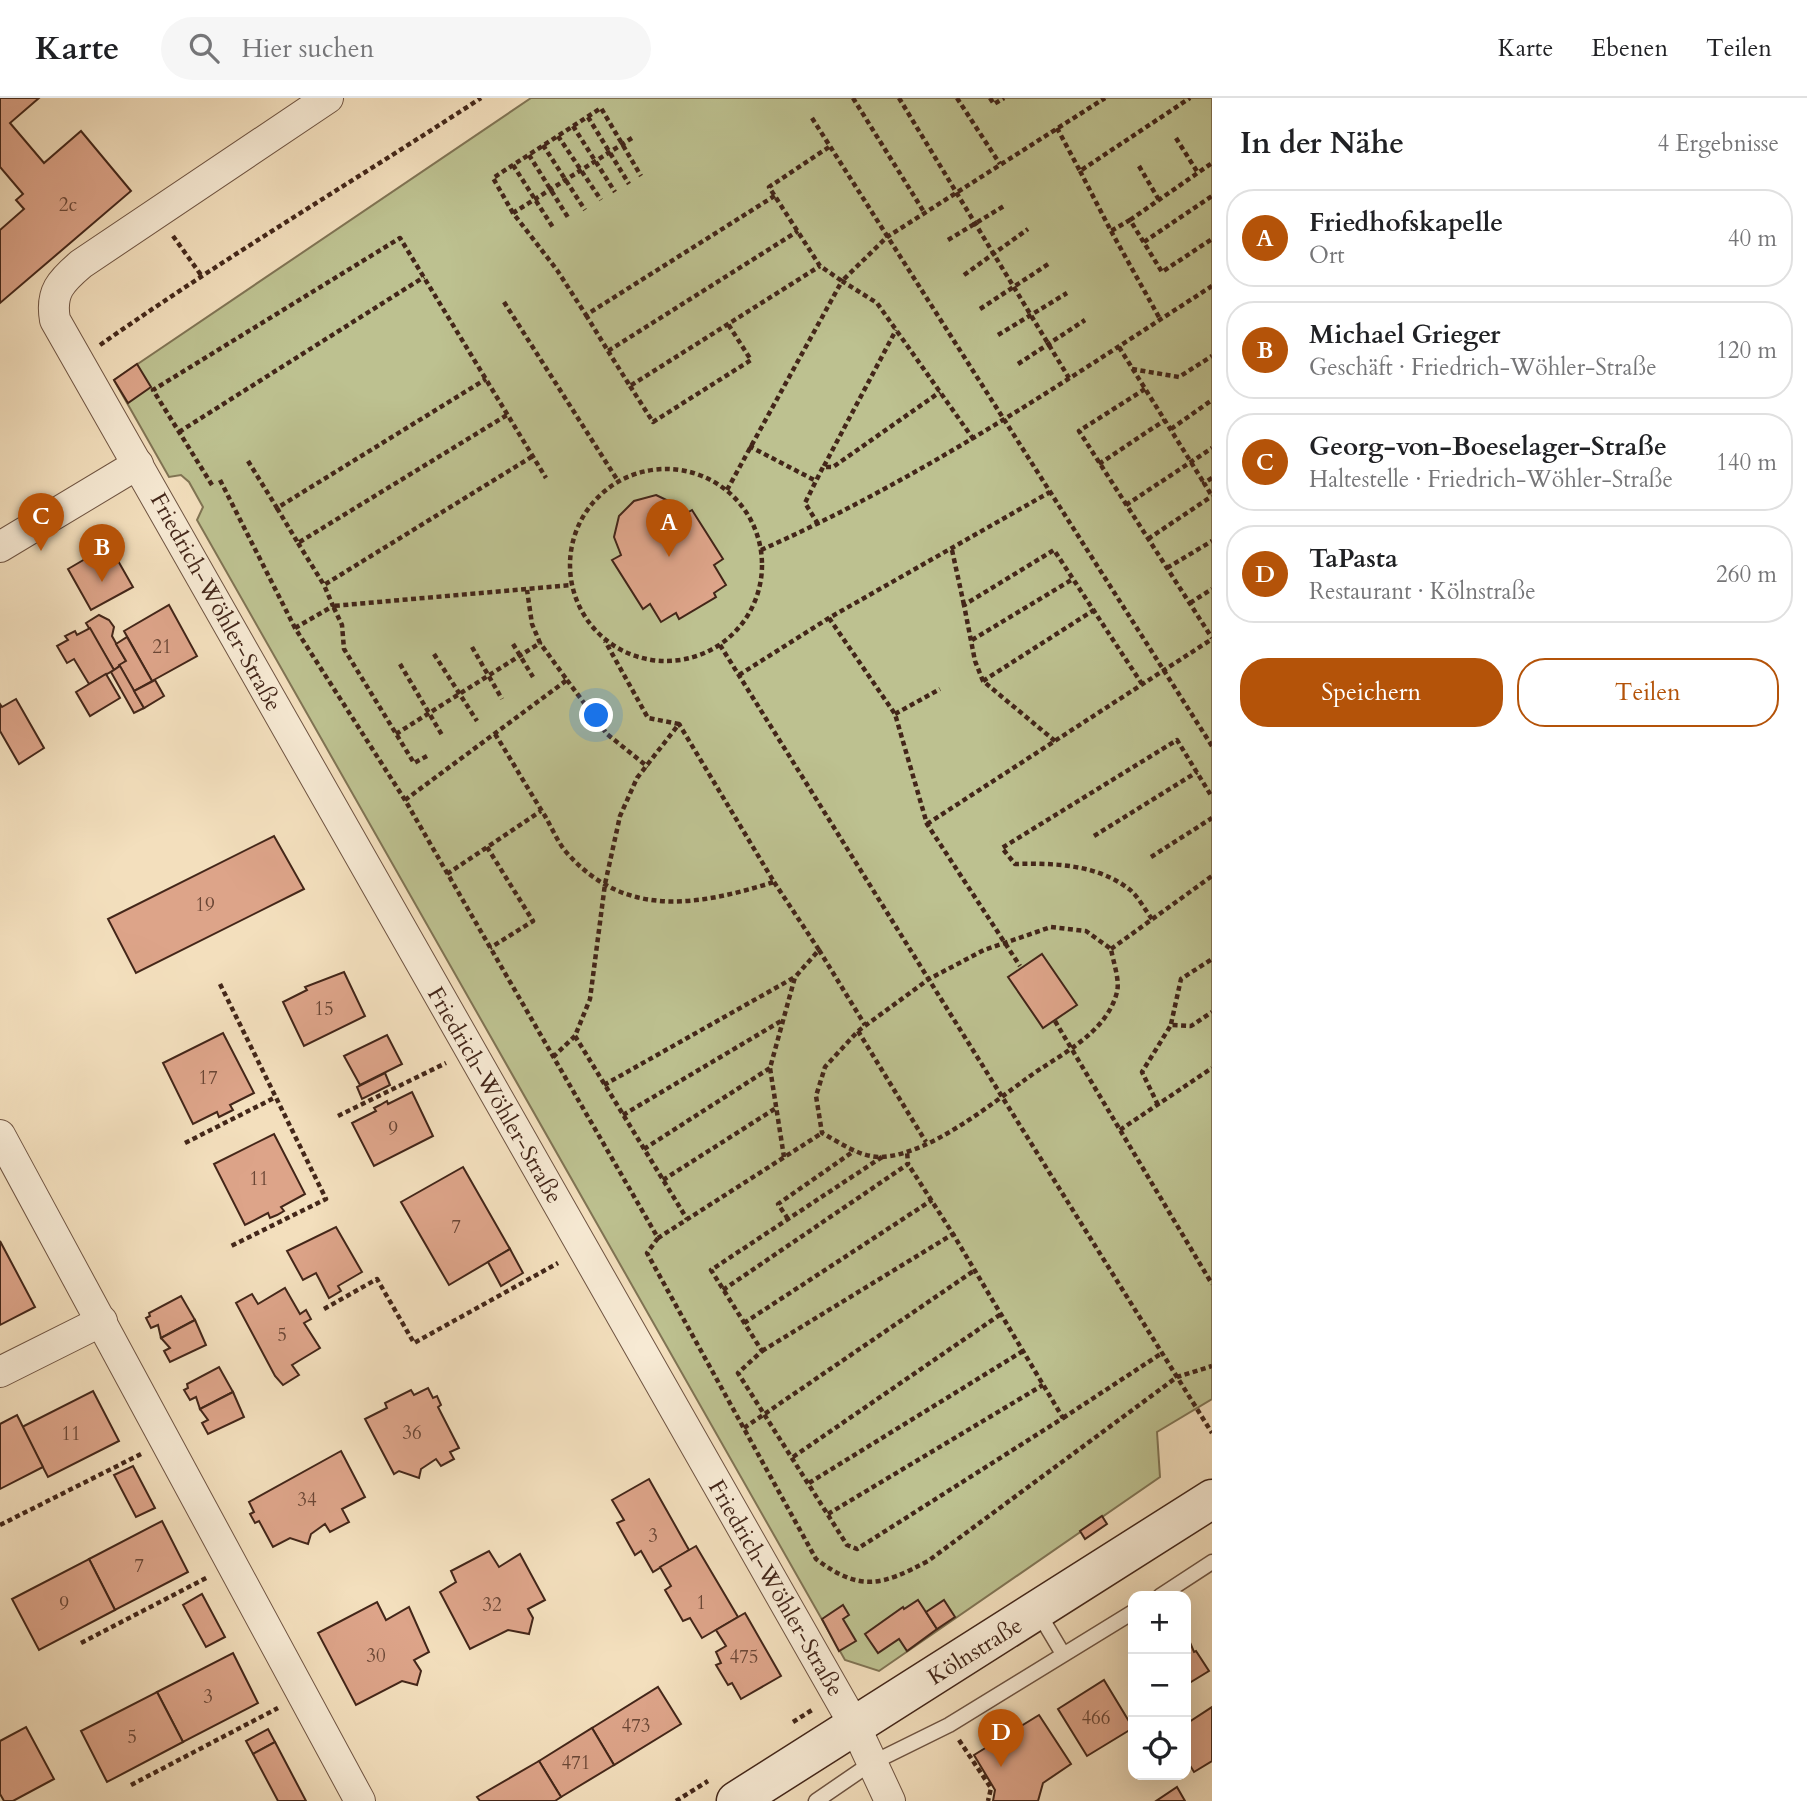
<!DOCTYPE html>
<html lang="de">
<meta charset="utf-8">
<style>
:root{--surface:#fff;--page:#f6f6f6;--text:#202124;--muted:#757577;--line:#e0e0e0;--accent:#b45309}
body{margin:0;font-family:Cardo,serif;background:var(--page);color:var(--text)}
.controls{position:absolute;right:21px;bottom:21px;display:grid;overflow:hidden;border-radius:14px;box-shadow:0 7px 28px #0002}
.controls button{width:63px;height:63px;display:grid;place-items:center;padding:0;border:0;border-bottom:2px solid var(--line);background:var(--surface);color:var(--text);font:35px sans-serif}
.you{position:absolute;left:597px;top:618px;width:24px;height:24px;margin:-18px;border:5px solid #fff;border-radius:50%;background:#1a73e8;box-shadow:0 0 0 10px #1a73e833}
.badge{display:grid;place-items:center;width:46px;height:46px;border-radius:50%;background:var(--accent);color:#fff;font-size:23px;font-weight:700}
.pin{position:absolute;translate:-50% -58px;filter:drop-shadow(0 2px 4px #0008)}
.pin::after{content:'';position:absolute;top:37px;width:24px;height:21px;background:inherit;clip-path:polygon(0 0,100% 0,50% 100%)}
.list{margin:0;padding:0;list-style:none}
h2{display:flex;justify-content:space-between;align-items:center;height:91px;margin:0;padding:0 28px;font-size:30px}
h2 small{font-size:23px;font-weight:400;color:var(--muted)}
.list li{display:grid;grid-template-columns:46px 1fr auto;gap:21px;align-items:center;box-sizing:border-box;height:98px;margin:0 14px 14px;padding:0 14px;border:2px solid var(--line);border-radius:28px}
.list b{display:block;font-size:26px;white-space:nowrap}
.list p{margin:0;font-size:23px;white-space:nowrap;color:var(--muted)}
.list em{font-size:23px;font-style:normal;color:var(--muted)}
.actions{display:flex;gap:14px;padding:21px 28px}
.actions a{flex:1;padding:16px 0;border:2px solid var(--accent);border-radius:28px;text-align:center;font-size:24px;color:var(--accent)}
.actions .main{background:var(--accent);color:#fff}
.icon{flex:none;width:38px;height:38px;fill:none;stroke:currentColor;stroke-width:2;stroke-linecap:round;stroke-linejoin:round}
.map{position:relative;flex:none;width:1212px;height:1703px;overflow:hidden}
header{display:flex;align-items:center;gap:42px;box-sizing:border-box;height:98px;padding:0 35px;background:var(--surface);border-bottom:2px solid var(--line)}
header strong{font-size:33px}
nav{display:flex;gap:38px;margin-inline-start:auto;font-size:24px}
.search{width:490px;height:63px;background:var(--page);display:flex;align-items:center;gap:18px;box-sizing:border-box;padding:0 24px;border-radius:38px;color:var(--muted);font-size:26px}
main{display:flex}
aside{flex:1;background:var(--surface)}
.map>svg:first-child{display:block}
.green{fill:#bdc190;stroke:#807454;stroke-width:2}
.building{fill:#dda489;stroke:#432619;stroke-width:2}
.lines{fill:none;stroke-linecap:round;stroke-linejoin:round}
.service-casing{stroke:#6f5442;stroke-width:17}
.minor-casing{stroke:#6f5442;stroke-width:32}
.secondary-casing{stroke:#432619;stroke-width:41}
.path{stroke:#432619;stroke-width:4.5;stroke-dasharray:5 3.5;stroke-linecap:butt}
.service{stroke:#f7ead4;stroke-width:14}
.minor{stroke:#f7ead4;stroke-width:30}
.secondary{stroke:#f7ead4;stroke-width:38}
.labels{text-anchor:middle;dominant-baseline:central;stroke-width:5;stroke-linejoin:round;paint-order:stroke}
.number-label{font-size:19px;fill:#6a4635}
.street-label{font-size:23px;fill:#432619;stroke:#f7ead4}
</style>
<header>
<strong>Karte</strong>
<div class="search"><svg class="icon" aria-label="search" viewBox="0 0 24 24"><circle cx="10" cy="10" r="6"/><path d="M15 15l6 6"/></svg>Hier suchen</div>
<nav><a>Karte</a><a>Ebenen</a><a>Teilen</a></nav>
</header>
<main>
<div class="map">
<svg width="1212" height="1703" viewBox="0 0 1212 1703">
<rect width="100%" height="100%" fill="#f3dfbd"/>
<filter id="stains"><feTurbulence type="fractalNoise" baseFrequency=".00286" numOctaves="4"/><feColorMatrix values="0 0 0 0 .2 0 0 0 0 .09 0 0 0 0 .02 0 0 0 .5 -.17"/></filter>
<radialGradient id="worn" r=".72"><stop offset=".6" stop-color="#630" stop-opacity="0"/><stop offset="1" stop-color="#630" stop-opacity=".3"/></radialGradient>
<polygon class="green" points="531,0 1212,0 1212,1301 1157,1334 1160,1379 879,1573 845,1562 197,422 203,409 189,384 181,377 169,379 114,282"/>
<g class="building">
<polygon points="0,0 39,0 10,25 44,65 81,33 131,93 0,205 0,132 24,111 16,102 23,96 0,69"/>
<polygon points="137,266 151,289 128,305 114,282"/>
<polygon points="656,397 677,407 685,416 692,412 723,461 714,467 726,487 714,495 716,499 679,521 676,515 661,524 650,506 643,511 612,462 621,457 614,439 619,418 634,403"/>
<polygon points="109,447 133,489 91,512 68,471"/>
<polygon points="169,507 197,558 152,583 124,533"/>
<polygon points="99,517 109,522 114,529 112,538 126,563 114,572 86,525"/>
<polygon points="90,530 114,572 89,586 74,561 67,565 57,548 68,542 65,538 75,533 77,537"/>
<polygon points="127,539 152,583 134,593 119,567 126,563 116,546"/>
<polygon points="120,568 144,610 134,615 111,574"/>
<polygon points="106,576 120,600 90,618 76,594"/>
<polygon points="155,582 164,598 144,610 134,593"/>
<polygon points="16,601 44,650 19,666 0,633 0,606 2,609"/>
<polygon points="274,738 304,791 136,875 108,821"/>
<polygon points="1042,856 1077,907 1043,930 1008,879"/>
<polygon points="344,874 365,918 304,948 283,904 307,892 305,889"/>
<polygon points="223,935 254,995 230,1007 233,1012 219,1019 217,1014 193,1026 163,965"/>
<polygon points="387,937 402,966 360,987 344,958"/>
<polygon points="385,975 390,987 362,1001 357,989"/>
<polygon points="412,994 433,1038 374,1068 352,1025 376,1013 374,1010 380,1007 387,1003 388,1006"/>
<polygon points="274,1036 305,1096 281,1109 284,1113 277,1117 270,1120 268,1115 245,1127 214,1066"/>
<polygon points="463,1069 510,1151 449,1187 401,1104"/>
<polygon points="336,1129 362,1174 338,1188 341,1193 329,1200 316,1175 303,1182 287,1153"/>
<polygon points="0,1143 35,1209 0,1227"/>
<polygon points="510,1151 523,1175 501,1188 488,1164"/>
<polygon points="285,1190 300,1216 306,1212 311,1221 304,1225 320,1250 292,1267 299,1277 283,1287 275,1278 236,1205 252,1196 258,1206"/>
<polygon points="181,1198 195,1222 161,1240 158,1227 151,1230 146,1220 150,1218 149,1215"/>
<polygon points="195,1222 206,1247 170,1264 164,1253 170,1250 161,1240"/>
<polygon points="219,1269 233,1294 200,1311 196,1299 190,1302 184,1292 188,1290 187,1286"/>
<polygon points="428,1290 433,1300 437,1298 441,1307 438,1309 459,1350 450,1354 454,1361 441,1368 436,1361 421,1371 419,1380 399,1373 394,1376 365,1321 387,1310 385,1305 411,1292 414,1297"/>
<polygon points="93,1293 119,1343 48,1379 22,1329"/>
<polygon points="233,1294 244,1319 208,1336 202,1325 208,1322 200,1311"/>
<polygon points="17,1317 43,1369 0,1391 0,1326"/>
<polygon points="341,1353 365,1399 342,1411 349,1424 330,1434 325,1426 311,1436 308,1446 290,1440 273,1449 259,1423 255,1425 250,1416 254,1414 249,1404"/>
<polygon points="133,1368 155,1410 136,1419 114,1377"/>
<polygon points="649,1381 689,1452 653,1474 641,1453 635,1457 617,1425 624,1422 612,1402"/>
<polygon points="1102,1418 1107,1426 1085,1441 1080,1433"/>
<polygon points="162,1423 188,1474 115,1512 89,1461"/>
<polygon points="696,1448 738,1519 702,1540 690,1520 683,1523 665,1492 671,1488 660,1469"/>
<polygon points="489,1453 499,1469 520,1456 545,1502 528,1511 533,1520 529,1536 508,1532 470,1551 440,1494 456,1484 451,1473"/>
<polygon points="89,1461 115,1512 39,1552 12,1501"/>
<polygon points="202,1496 225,1539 206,1549 183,1507"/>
<polygon points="918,1502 937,1531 907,1553 899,1541 878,1555 865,1536 903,1509 904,1511"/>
<polygon points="944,1502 955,1519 937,1531 926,1514"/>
<polygon points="377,1504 386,1522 409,1509 429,1554 414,1562 421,1573 417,1587 402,1583 356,1607 318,1535"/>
<polygon points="843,1507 849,1517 843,1521 856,1543 839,1553 822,1521"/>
<polygon points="745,1515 781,1578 741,1601 732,1585 728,1587 716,1567 721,1565 716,1554 726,1548 716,1532"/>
<polygon points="1186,1535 1194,1554 1196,1553 1209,1573 1186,1587"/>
<polygon points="233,1555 258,1605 183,1644 157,1594"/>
<polygon points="1104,1582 1133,1630 1087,1658 1058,1611"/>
<polygon points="658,1589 681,1626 614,1667 592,1630"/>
<polygon points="157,1594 183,1644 107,1684 81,1633"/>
<polygon points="1212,1609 1212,1663 1194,1674 1186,1661 1186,1626"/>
<polygon points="1039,1617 1071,1666 1043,1685 1038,1703 993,1703 995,1692 974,1657"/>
<polygon points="26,1629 54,1681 13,1703 4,1703 0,1696 0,1643"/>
<polygon points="592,1630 614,1667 561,1699 539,1663"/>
<polygon points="268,1631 275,1644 253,1656 246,1643"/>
<polygon points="275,1644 306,1703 278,1703 253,1656"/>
<polygon points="539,1663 561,1699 555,1703 480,1703 477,1699"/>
<polygon points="1177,1689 1185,1703 1156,1703"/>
</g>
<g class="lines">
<defs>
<g id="service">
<polyline points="1160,1498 1212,1464"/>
<polyline points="1038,1514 1063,1556"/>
<polyline points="816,1703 870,1666 949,1627 1133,1514"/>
</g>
<g id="minor">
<path d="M 328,0 L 81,166 C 61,183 50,194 55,222 L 855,1628 L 890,1703"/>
<polyline points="0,449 138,366"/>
<polyline points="0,1037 360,1703"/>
<polyline points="0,1274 102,1223"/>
</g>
<polyline id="secondary" points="736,1703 1212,1401"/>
</defs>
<use href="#service" class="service-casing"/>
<use href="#minor" class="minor-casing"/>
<use href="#secondary" class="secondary-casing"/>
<g class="path">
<polyline points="853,0 924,114"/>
<polyline points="899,0 1069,280"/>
<polyline points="957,0 1000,66"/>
<polyline points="990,0 994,6 1004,0"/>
<polyline points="588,19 629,86"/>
<polyline points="812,20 1212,648"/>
<polyline points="573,28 615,94"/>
<polyline points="1057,30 1080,73 1190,0"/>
<polyline points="558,38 601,102"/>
<polyline points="632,40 513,115 557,172 586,217 776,97"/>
<polyline points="1176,40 1198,75"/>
<polyline points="543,47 585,112"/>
<polyline points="829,49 769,89 820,168 842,183 887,139 1105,0"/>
<polyline points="529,57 569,121"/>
<polyline points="513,67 554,131"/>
<polyline points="1139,68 1159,102"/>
<polyline points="1080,73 1111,133 1130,122 1162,174 1212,141"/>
<polyline points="513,115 493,80 601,10 641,78"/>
<polyline points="1130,122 1212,65"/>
<polyline points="1111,133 1160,221"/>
<polyline points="173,138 201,177"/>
<polyline points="948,142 1004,108"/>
<polyline points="1144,144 1212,98"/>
<polyline points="964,177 1028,131"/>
<polyline points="504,204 618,383"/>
<polyline points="980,211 1050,165"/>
<polyline points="586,217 608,253 798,133"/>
<polyline points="998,237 1067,195"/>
<path d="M 100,247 C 224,160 354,83 481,0"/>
<polyline points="1119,249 1204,385"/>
<polyline points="608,253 630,288 820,168"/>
<polyline points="1018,266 1085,222"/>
<polyline points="1132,271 1179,279 1212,258"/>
<polyline points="630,288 653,324 751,262 728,226"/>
<polyline points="1145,291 1079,333 1212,540"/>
<polyline points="1171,331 1212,302"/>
<polyline points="179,334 424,179"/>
<polyline points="749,348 816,383"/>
<polyline points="248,363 277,410 486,281"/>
<polyline points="1099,366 1165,322"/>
<polyline points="824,368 896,232"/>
<circle cx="666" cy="467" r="96"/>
<polyline points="1212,380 1204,385 1212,398"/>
<polyline points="220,382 295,530 405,702 658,1140 822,1035"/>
<polyline points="212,387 153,292 400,140 546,380"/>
<polyline points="727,392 842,183 877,205 974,342"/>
<polyline points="1126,407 1212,350"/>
<polyline points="277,410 298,445 507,317"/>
<polyline points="818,426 805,405 823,369 833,369 940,294"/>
<polyline points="1148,441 1212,398"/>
<polyline points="298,445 324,487 533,358"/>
<path d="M 761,452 C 921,381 1065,283 1212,188"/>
<polyline points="952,452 964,507"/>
<polyline points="1167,470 1212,443"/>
<polyline points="1190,505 1212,491"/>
<polyline points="829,520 895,616 927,726 1020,868"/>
<polyline points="295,530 333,508 324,487"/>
<polyline points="972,542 1073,481"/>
<polyline points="513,546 533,579"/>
<polyline points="720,547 1212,1335"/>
<polyline points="472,549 502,601"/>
<polyline points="434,556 477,623"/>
<polyline points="400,566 442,637"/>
<polyline points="739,577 829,520 1050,394"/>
<polyline points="567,582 607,636 648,669"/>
<polyline points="983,583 1094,512"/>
<polyline points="895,616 940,591"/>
<polyline points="396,636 540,545 532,526 527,492"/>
<path d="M 495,636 C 512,663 528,691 545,718 C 552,730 558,745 567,755 C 626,822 700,807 774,784 L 679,626"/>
<polyline points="1055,643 983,583 975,563 964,507 1054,452 1142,586"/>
<polyline points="427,658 414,665 344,551 342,527 333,508 571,487"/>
<polyline points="405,702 567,582 540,545"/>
<polyline points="927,726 1212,541"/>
<polyline points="1094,738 1197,674"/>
<polyline points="487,749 533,823 490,850"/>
<polyline points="1151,759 1212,720"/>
<polyline points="447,776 541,713"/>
<polyline points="774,784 819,852 795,879 770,970 784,1059"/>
<path d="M 1152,821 C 1145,812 1138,798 1129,791 C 1096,766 1054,765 1015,766 L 1002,750 L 1177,642 L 1212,699"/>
<path d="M 1051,829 L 1086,833 L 1111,851 C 1113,863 1120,882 1117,894 C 1106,937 1058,957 1026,981 C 989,1008 928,1057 881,1059 C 859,1059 841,1045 822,1035 L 816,998 L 825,969 L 858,933 L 929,881 L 984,852 Z"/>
<polyline points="1111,851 1212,778"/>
<polyline points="819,852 865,927"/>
<polyline points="220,886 326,1101 229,1149"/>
<polyline points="1055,923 1212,1186"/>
<polyline points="1171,926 1181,881 1212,861"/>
<polyline points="858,933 926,1044"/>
<polyline points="575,938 687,1121"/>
<polyline points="553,959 575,938 590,901 605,786 620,718 637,680 679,626 648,620 605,543"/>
<polyline points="604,987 795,879"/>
<polyline points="1158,1007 1142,974 1171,927 1191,928 1212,914"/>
<polyline points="623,1017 781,923"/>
<polyline points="338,1018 446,965"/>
<polyline points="1120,1032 1212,970"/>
<polyline points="185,1045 276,999"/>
<polyline points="644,1051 770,970"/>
<polyline points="882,1059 711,1172 762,1253 738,1275 847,1447 857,1451 1063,1320 953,1136"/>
<polyline points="663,1082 776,1010"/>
<polyline points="788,1121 778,1106 854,1053"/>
<path d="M 658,1140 L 647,1155 L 816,1461 C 860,1494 881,1488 928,1463 L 1177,1279 L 1212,1268"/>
<polyline points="723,1192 908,1066 907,1053"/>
<polyline points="324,1211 377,1181 414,1245 558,1165"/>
<polyline points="744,1225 932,1102"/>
<polyline points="762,1253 953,1136 908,1066"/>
<polyline points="1063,1320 1162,1255"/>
<polyline points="744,1330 975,1172"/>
<polyline points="793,1359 1001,1216"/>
<polyline points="809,1385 1023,1253"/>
<polyline points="828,1416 1043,1287"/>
<polyline points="0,1427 141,1356"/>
<polyline points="81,1545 208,1479"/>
<polyline points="793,1624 812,1612"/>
<polyline points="959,1642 991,1690 988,1703"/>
<polyline points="131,1687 278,1610"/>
<polyline points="676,1703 708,1683"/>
</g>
<use href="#service" class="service"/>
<use href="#minor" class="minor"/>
<use href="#secondary" class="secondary"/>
</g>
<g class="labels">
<g class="number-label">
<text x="68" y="107">2c</text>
<text x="162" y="549">21</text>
<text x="205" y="807">19</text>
<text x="324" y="911">15</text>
<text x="208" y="980">17</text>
<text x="393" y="1031">9</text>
<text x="259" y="1081">11</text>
<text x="456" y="1129">7</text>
<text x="282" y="1237">5</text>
<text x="412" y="1335">36</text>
<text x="71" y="1336">11</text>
<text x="307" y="1402">34</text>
<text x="653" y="1438">3</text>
<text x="139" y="1468">7</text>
<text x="701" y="1505">1</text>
<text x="64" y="1506">9</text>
<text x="492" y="1507">32</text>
<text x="376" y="1558">30</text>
<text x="744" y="1559">475</text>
<text x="208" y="1599">3</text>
<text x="1096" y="1620">466</text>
<text x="636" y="1628">473</text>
<text x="132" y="1639">5</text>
<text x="576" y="1665">471</text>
</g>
<g class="street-label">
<text transform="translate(216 504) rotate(61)">Friedrich-Wöhler-Straße</text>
<text transform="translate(495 997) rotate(60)">Friedrich-Wöhler-Straße</text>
<text transform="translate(776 1490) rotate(60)">Friedrich-Wöhler-Straße</text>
<text transform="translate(975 1553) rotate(-32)">Kölnstraße</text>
</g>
</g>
<rect width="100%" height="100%" filter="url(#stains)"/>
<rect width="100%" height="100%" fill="url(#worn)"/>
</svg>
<div class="controls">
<button>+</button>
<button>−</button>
<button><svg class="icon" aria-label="locate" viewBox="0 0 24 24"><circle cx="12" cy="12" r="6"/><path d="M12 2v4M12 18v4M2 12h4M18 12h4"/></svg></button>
</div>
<div class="you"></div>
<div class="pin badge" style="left:669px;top:459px">A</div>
<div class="pin badge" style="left:102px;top:484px">B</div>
<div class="pin badge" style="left:41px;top:453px">C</div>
<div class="pin badge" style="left:1001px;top:1669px">D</div>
</div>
<aside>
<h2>In der Nähe<small>4 Ergebnisse</small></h2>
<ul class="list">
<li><span class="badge">A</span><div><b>Friedhofskapelle</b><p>Ort</p></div><em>40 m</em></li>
<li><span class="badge">B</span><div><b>Michael Grieger</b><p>Geschäft · Friedrich-Wöhler-Straße</p></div><em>120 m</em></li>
<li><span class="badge">C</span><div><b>Georg-von-Boeselager-Straße</b><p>Haltestelle · Friedrich-Wöhler-Straße</p></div><em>140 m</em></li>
<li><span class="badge">D</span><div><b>TaPasta</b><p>Restaurant · Kölnstraße</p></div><em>260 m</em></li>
</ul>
<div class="actions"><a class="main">Speichern</a><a>Teilen</a></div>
</aside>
</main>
